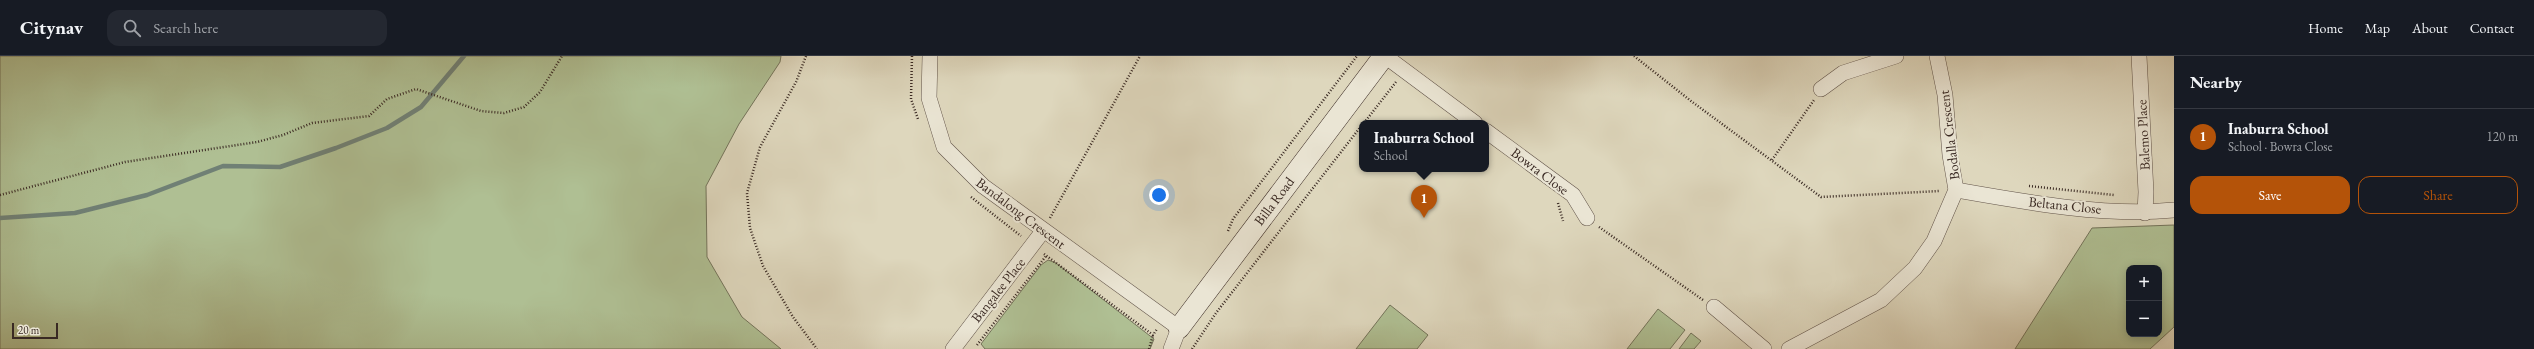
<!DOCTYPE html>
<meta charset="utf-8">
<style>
:root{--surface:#171b24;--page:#242831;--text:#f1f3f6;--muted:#9ea1a6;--line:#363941;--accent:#b45309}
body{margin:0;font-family:"EB Garamond",serif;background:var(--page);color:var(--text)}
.controls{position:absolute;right:12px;bottom:12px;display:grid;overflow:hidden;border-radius:8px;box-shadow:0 2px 10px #0003}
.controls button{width:36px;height:36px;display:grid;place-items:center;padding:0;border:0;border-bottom:1px solid var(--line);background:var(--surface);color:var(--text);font:20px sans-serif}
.scale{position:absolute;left:12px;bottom:10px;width:46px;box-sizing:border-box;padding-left:4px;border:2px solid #392923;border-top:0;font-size:11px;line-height:14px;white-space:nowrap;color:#392923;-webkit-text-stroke:3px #eae5d4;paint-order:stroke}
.you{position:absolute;left:1159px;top:139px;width:14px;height:14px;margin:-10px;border:3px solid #fff;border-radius:50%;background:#1a73e8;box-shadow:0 0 0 6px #1a73e833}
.badge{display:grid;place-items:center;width:26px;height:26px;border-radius:50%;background:var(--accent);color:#fff;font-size:13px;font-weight:700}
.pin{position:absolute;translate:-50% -33px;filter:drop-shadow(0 1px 2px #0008)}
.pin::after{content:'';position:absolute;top:21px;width:14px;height:12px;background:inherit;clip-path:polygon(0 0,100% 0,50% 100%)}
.popup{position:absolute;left:1359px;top:64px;width:130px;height:52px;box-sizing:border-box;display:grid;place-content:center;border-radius:8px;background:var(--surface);filter:drop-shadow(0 1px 3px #0005);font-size:13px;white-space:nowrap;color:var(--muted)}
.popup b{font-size:15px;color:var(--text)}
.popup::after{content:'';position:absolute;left:50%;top:100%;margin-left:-8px;border:8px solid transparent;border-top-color:var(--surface)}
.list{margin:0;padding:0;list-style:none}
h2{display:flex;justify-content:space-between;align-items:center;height:52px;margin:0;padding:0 16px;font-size:17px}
h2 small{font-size:13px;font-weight:400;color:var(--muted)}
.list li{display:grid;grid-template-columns:26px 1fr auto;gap:12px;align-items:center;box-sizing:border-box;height:56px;padding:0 16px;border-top:1px solid var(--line)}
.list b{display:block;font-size:15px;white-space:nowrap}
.list p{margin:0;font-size:13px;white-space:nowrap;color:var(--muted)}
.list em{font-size:13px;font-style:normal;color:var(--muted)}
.actions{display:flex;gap:8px;padding:12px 16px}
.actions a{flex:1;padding:9px 0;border:1px solid var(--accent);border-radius:12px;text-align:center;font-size:14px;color:var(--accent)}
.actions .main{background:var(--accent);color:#fff}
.icon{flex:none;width:22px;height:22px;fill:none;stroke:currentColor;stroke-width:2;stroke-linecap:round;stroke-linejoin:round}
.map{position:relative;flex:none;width:2174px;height:293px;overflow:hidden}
header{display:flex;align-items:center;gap:24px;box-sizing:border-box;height:56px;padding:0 20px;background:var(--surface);border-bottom:1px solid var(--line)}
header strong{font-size:19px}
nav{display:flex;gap:22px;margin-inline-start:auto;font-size:14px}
.search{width:280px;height:36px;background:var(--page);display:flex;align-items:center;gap:10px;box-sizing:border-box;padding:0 14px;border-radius:12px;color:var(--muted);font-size:15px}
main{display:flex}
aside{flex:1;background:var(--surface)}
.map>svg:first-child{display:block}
.green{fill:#afbf93;stroke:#74745b;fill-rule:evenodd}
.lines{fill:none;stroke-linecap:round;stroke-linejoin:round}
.stream{stroke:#708075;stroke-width:4.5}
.street-casing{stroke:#62544a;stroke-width:16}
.secondary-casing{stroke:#392923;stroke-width:22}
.path{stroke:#392923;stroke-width:2.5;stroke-dasharray:1 2;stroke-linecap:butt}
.street{stroke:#eae5d4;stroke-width:15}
.secondary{stroke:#eae5d4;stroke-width:21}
.labels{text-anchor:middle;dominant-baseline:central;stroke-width:4;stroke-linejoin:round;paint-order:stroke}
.street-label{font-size:14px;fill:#392923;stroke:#eae5d4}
</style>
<header>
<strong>Citynav</strong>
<div class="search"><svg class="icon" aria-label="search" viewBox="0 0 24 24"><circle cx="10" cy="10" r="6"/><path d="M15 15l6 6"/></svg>Search here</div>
<nav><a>Home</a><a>Map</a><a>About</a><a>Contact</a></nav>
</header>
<main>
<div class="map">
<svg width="2174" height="293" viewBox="0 0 2174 293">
<rect width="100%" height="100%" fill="#ded7bd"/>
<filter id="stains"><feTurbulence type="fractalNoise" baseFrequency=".005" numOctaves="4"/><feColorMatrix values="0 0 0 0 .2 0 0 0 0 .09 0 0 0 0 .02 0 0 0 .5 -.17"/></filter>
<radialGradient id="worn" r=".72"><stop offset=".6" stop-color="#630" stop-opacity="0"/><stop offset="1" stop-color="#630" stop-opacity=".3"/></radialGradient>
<g class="green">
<polygon points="0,0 781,0 780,6 739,68 706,130 707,201 742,261 781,293 0,293"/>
<path d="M 2174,169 L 2174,271 L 2150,293 L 2015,293 L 2092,172 ZM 2129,212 L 2159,212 L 2159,278 L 2129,278 Z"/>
<polygon points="1048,204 1056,207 1154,283 1150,293 985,293 981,288 1041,209"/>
<polygon points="1390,249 1428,279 1417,293 1356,293"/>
<polygon points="1658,253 1685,274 1670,293 1627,293"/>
<polygon points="1691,277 1701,285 1694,293 1679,293"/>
</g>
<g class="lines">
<polyline class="stream" points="0,162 75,157 147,139 223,110 280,111 336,92 387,72 421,51 464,0"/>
<defs>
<g id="street">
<polyline points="930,0 929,42 944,91 983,130 1179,272 1171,293"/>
<polyline points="1385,0 1475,67"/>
<polyline points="2139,0 2146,136 2145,157"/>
<polyline points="1821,33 1843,17 1896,0"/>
<polyline points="1486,75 1573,139 1587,162"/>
<path d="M 1956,134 C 2024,146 2106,161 2174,154"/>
<polyline points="1714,251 1764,293"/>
<polyline points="953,293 1043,175"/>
<polyline points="1789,293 1881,244 1915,212 1934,185 1956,134 1950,99 1945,39 1937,0"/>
</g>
<polyline id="secondary" points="1179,272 1384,0"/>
</defs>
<use href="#street" class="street-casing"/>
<use href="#secondary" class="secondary-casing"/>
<g class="path">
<polyline points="806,0 796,26 760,91 747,137 750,172 763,210 793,261 817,293"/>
<polyline points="912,0 911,43 918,63"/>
<polyline points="1634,0 1691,45 1821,141 1940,135"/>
<polyline points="1364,67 1396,26"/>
<polyline points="1772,104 1814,44"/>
<polyline points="2029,130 2114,139"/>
<polyline points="0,139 125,106 257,86 283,79 312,67 369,60 387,43 416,33 481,55 504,57 524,51 540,36 562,0"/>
<polyline points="971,141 1021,180"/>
<polyline points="1558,147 1563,165"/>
<polyline points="1050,162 1140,0"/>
<polyline points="1599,171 1703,244"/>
<polyline points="1228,175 1233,163 1357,0"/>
<polyline points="1044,198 1153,279 1157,273"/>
<polyline points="977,289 1046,200"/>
<polyline points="1149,293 1153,279"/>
<polyline points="1192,293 1216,257 1362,69"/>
</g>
<use href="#street" class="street"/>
<use href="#secondary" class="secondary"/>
</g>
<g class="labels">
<g class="street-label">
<text transform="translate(1949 79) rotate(-97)">Bodalla Crescent</text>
<text transform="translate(2143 79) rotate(-93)">Balemo Place</text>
<text transform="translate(1540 115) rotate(37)">Bowra Close</text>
<text transform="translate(1274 145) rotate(-53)">Billa Road</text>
<text transform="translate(2065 149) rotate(6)">Beltana Close</text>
<text transform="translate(1021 157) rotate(37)">Bandalong Crescent</text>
<text transform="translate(998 234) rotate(-52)">Bangalee Place</text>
</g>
</g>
<rect width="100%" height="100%" filter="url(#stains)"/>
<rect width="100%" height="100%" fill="url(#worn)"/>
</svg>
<div class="controls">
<button>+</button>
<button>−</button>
</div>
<div class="scale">20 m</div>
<div class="you"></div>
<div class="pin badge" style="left:1424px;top:162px">1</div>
<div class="popup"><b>Inaburra School</b>School</div>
</div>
<aside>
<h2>Nearby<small></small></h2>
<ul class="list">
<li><span class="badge">1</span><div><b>Inaburra School</b><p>School · Bowra Close</p></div><em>120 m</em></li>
</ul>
<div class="actions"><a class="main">Save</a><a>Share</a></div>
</aside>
</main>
